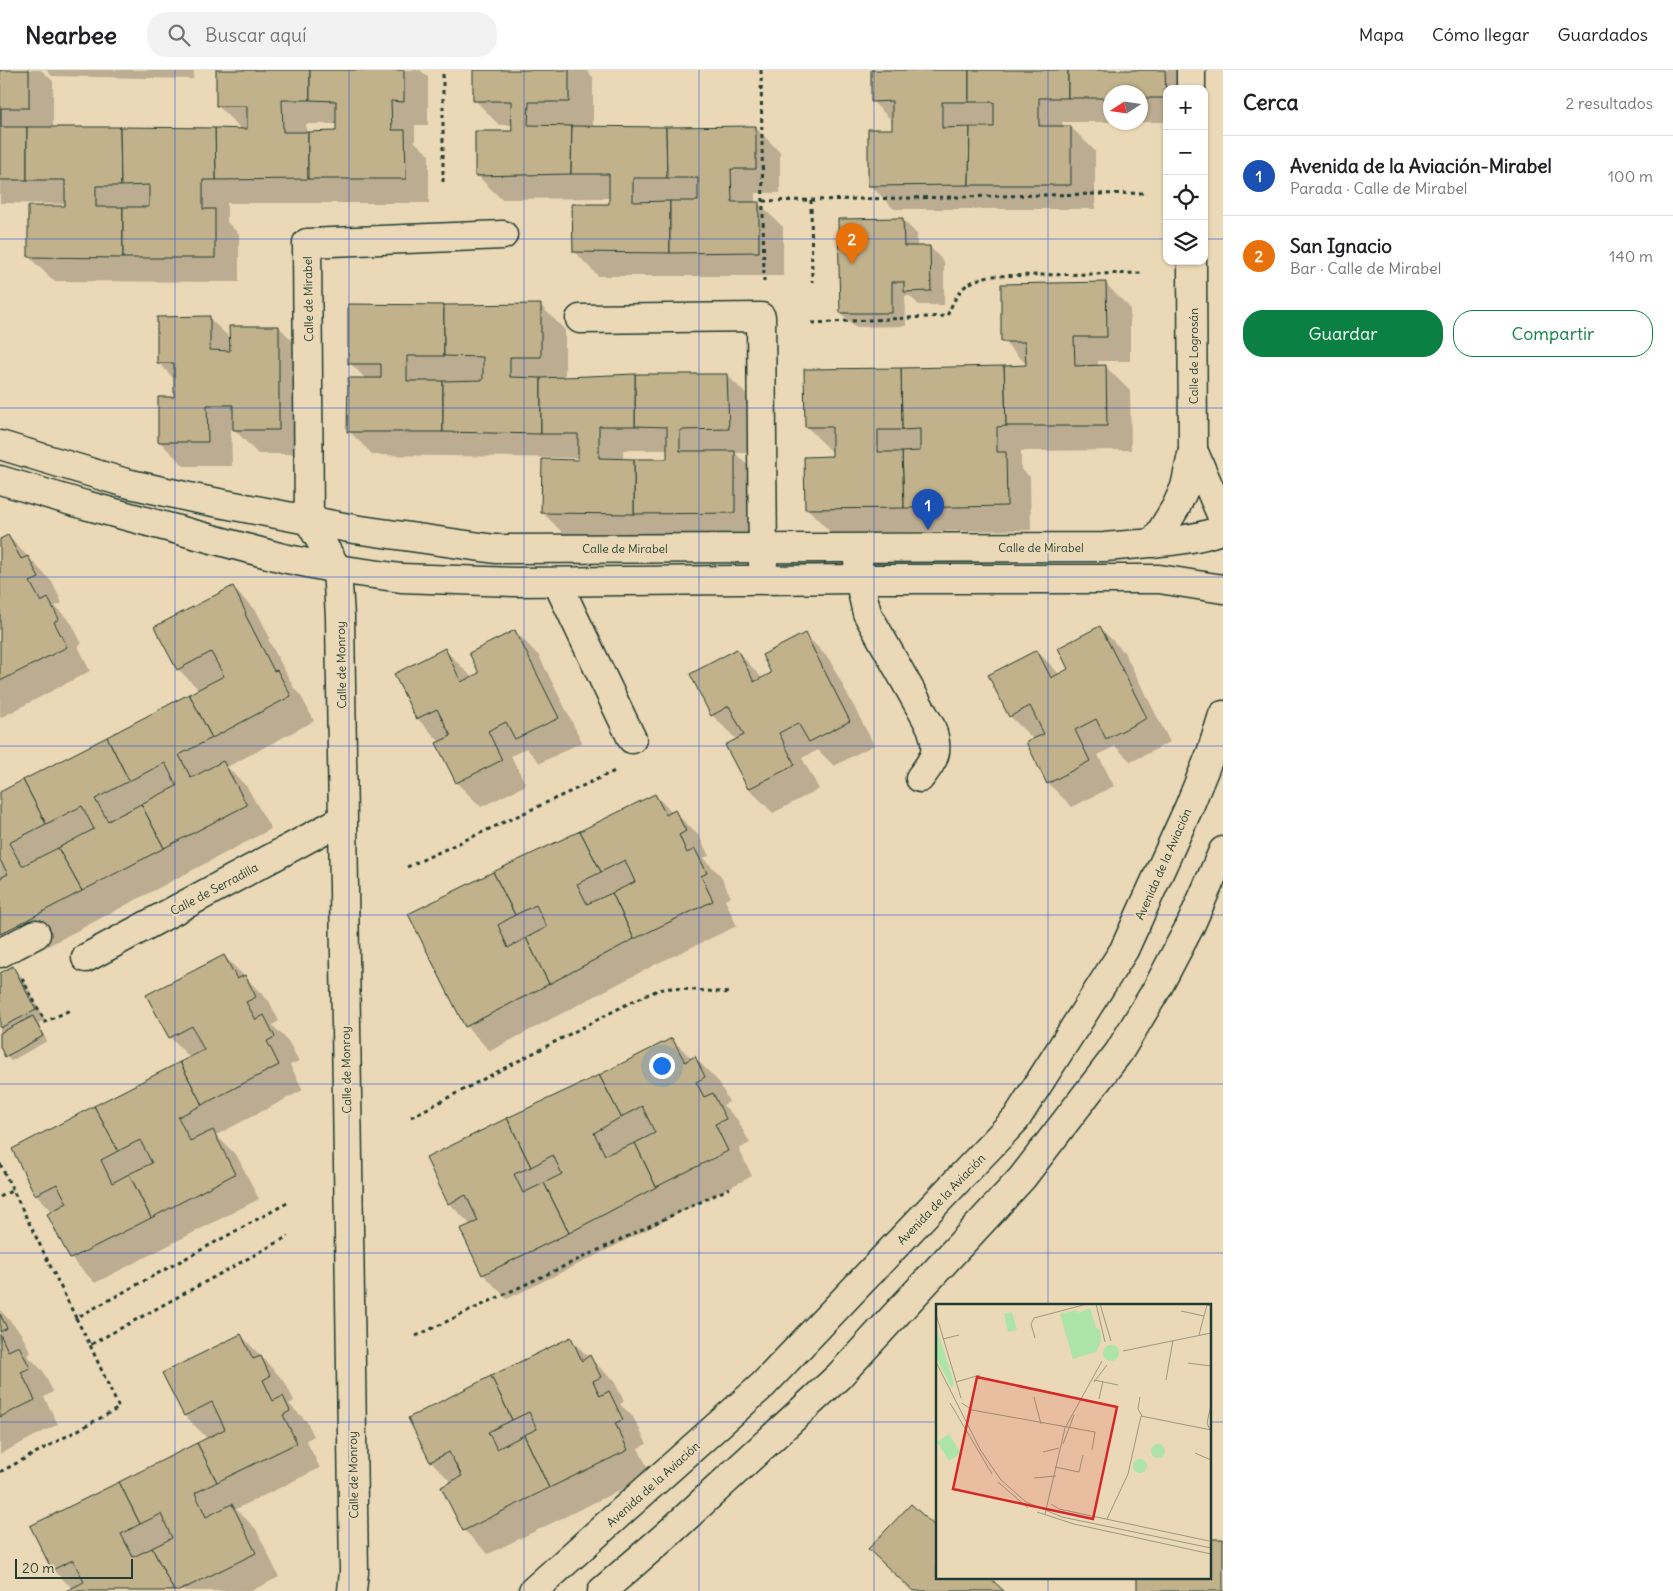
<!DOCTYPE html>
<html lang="es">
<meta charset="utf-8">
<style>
:root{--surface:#fff;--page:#f2f2f2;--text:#202124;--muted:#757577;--line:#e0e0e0;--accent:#0b8043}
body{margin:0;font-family:Delius,sans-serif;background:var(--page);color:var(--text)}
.controls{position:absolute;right:15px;top:15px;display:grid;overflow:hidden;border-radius:10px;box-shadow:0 1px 4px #0004}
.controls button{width:45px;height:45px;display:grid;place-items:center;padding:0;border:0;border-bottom:1px solid var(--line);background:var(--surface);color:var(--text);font:25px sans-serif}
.compass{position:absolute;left:1103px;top:15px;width:45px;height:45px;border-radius:50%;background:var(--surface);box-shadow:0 1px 4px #0004;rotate:258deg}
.scale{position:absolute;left:15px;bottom:12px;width:118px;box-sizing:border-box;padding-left:5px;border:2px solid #1f3d34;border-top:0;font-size:14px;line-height:18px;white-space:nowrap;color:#1f3d34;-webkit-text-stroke:4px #ebd8b6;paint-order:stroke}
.you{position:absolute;left:661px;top:995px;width:18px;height:18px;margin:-12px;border:4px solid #fff;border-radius:50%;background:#1a73e8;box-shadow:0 0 0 8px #1a73e833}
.badge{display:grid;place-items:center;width:32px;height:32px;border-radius:50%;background:var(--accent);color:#fff;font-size:16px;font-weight:700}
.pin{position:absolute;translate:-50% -41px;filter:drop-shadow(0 1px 2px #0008)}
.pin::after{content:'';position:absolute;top:26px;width:18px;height:15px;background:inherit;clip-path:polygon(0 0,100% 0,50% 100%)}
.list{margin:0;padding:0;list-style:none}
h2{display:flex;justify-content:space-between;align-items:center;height:65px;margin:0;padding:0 20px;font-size:21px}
h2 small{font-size:16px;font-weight:400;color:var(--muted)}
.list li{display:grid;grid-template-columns:32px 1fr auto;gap:15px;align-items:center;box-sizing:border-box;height:80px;padding:0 20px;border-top:1px solid var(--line)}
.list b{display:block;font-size:19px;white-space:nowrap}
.list p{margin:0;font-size:16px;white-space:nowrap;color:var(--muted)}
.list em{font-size:16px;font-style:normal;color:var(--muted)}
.actions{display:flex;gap:10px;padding:15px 20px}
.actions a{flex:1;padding:11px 0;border:1px solid var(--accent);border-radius:20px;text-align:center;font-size:18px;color:var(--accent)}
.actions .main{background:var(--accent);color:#fff}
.icon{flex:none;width:28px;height:28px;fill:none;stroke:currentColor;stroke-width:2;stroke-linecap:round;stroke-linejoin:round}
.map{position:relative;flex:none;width:1223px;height:1521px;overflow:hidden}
header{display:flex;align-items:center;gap:30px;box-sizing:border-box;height:70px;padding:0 25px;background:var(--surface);border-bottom:1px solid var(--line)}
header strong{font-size:24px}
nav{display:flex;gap:28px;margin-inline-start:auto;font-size:18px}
.search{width:350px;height:45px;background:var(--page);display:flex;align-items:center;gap:12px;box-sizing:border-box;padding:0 18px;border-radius:20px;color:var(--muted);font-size:19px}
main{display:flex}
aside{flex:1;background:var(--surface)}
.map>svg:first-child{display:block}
.shadow{fill:#0003;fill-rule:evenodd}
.building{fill:#c2b28b;stroke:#1f3d34}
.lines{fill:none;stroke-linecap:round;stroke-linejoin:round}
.minor-casing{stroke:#1f3d34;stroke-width:31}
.major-casing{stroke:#1f3d34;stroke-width:31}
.path{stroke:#1f3d34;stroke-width:3;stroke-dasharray:4 4;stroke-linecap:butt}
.minor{stroke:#ebd8b6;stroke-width:28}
.major{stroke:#ebd8b6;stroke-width:28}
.grid{fill:none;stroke:#1d4ed8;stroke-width:1;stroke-opacity:0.55}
.labels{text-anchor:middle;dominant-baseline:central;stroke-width:4;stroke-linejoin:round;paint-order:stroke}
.street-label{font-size:12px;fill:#1f3d34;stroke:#ebd8b6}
.inset-road{fill:none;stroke:#999a82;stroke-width:1}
.view{fill:#d62828;fill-opacity:0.15;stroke:#d62828;stroke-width:2.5}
.inset-edge{fill:none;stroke:#1f3d34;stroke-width:2.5}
</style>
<header>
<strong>Nearbee</strong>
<div class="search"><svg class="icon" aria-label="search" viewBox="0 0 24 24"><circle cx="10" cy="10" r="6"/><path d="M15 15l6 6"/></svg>Buscar aquí</div>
<nav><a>Mapa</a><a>Cómo llegar</a><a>Guardados</a></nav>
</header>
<main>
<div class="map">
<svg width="1223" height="1521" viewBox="0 0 1223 1521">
<rect width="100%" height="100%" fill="#ebd8b6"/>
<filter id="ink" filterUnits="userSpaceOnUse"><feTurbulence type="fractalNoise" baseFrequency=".02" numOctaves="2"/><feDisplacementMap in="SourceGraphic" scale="10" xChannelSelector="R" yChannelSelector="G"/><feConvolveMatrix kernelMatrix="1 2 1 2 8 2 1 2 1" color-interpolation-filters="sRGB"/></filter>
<g filter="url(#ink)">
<g class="shadow">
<path d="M 0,0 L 41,0 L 53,11 L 53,59 L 242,60 L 218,36 L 218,0 L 420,0 L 428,7 L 428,55 L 415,55 L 415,72 L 429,85 L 429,133 L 227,133 L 227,152 L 239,164 L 239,212 L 54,211 L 29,187 L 67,137 L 67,134 L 0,133 ZM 306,54 L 337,54 L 337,62 L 306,63 Z"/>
<polygon points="46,0 194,0 193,9 52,6"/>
<polygon points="475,0 586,0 593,7 593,57 755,57 780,82 780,123 755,123 755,133 758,133 783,157 783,206 598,206 574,181 610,135 610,128 501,129 477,105 513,62 513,55 499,55 475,30"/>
<path d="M 872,0 L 1187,0 L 1189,19 L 1167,19 L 1167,52 L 1140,52 L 1140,22 L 1110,22 L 1110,52 L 1062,52 L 1063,57 L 1071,57 L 1095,81 L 1095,139 L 894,139 L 870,115 L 893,60 L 893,52 L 872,31 ZM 966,56 L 990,56 L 990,59 L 966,59 Z"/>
<polygon points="903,150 917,164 917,177 930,177 944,192 944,235 919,235 910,226 905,226 906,256 855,257 841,243"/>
<polygon points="1105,213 1130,238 1130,291 1098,291 1098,297 1106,297 1130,321 1131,380 1021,381 1021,399 1030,407 1031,460 831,463 807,438 833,387 833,381 831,381 807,357 1028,296 1003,271"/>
<path d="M 541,236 L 565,260 L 565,308 L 727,305 L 751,329 L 752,383 L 735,383 L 758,406 L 759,467 L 567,467 L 542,442 L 579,391 L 579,388 L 373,385 L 349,361 L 366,309 L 350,293 ZM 623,380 L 668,380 L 668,390 L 623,390 Z"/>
<polygon points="209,248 231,269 279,257 303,282 303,384 258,384 234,359 231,359 232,396 184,396 159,371 175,328 175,310 158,292"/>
<polygon points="8,466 52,512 62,533 55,536 72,554 82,574 78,576 90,601 0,648 0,470"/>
<polygon points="232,517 257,542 270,568 268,569 294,618 301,626 314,651 227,697 247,717 271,759 23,889 3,870 0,882 0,724 199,620 178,599"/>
<polygon points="1100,558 1124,582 1170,672 1131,692 1115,676 1098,685 1114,716 1072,737 1048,713 1034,670 1010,646 1037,581 1060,605 1070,600"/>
<polygon points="515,561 539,586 582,672 540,693 526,678 511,686 526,715 481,737 457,713 440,672 417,648 445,580 469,604 471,608 481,603"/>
<polygon points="805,564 829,589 874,675 834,696 818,680 802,688 819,719 773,743 749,719 727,676 737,670 712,645 737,581 763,609 773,604"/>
<polygon points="655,725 673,743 675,742 699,766 709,786 703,788 720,805 731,827 725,830 737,856 658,893 490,981 466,956 410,844"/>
<polygon points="224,886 269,931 279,951 272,955 288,971 299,991 290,995 303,1020 216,1065 237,1086 259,1129 95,1213 71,1188 53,1142 36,1124 190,988 170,967"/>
<polygon points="13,898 22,907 45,950 38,953 47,971 11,991 6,986 0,974 0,904"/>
<polygon points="672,969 692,989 695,988 719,1012 729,1032 723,1035 737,1049 750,1073 739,1079 752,1106 593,1187 507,1229 483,1204 471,1155 449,1133"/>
<polygon points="0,1240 20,1262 31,1283 27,1285 43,1301 53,1322 44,1327 58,1354 0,1384"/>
<polygon points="241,1265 285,1312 294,1331 289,1334 307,1352 314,1366 306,1370 320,1398 236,1439 256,1459 279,1507 251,1521 69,1521 73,1519 53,1500 32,1456 208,1369 185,1346"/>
<polygon points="570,1269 614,1311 624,1331 620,1334 633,1347 647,1374 638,1378 651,1405 488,1484 464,1460 452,1413 431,1391"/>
</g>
<g class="building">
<polygon points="0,0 29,0 29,38 1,38 1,57 27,57 27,110 0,110"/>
<polygon points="216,0 310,0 310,30 282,30 283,62 308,62 308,109 216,110 215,58 247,59 247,36 216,36"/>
<polygon points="310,0 404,0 404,32 391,31 392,60 405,60 406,109 308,109 308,62 336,61 336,31 310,30"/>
<polygon points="473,0 569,0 569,32 529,32 528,55 572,56 571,104 475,106 475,61 512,61 511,31 473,31"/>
<polygon points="871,0 969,0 969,32 942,32 942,58 970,57 969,115 868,116 868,59 892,59 892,31 871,32"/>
<polygon points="969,0 1068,0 1068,28 1039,28 1039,56 1071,56 1071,115 969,115 970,57 994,57 994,32 969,32"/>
<polygon points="1068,0 1165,0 1166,28 1140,28 1140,22 1110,22 1110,28 1068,28"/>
<polygon points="572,56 666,57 667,108 633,108 633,132 670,131 670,183 573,182 572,134 609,134 609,104 571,104"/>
<polygon points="756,56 756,99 731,99 732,132 759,132 759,182 670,183 670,131 698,131 698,108 667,108 666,57"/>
<polygon points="27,57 120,57 121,116 96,116 96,137 123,137 123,188 28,187 28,136 65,136 65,110 27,110"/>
<polygon points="120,57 215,58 216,110 203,110 203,139 215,139 215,188 123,188 123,137 149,137 149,115 121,116"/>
<polygon points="903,148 904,176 930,176 931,221 904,222 904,212 892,212 892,243 840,243 838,149"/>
<polygon points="1106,212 1107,267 1074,267 1075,296 1106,295 1107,356 1006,356 1004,296 1026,295 1025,272 1001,272 1001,214"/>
<polygon points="348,234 444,235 444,286 407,286 407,311 443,311 443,362 347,362 348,308 381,308 381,294 348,294"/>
<polygon points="541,234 541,287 510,287 510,307 541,308 541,364 443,362 443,311 483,310 483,287 444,286 444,235"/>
<polygon points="210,246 210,280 230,281 229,256 279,256 279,360 233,360 233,335 207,335 208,372 158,372 158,327 174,327 174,293 157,293 157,247"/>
<polygon points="1004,296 1006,356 997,357 997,382 1006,382 1007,436 904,438 902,382 920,381 920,359 902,360 901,298"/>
<polygon points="901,298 902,360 878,360 878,382 902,382 904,438 805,439 804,387 832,386 832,357 805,357 804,299"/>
<polygon points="635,304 727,304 729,359 680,360 680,381 735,381 735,443 634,444 634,389 667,389 667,357 635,356"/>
<polygon points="635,304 635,356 599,356 599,388 634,389 634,444 541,443 542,389 578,390 578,364 541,364 541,308"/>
<polygon points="8,465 21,489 28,486 39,508 30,512 41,532 48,528 59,549 54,552 67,577 0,611 0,469"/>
<polygon points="233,516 246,543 245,544 274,601 277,600 291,626 212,668 189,624 224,606 211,582 177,600 154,557"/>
<polygon points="1100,556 1147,648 1106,669 1096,649 1075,660 1090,691 1047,714 1026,672 1044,664 1030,636 1009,647 988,605 1037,580 1051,608 1068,599 1058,578"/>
<polygon points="515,560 559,648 515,669 506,652 488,661 502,690 456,713 436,673 451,666 437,639 416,649 394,604 445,578 461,612 479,603 469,583"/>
<polygon points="805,563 850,651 809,672 798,653 779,663 795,695 748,719 725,675 744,665 729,636 711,646 690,604 737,579 754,612 771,603 762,585"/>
<polygon points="189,624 212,668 179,685 191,708 223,691 247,735 164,778 141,734 177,716 165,693 129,711 107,667"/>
<polygon points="107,667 129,711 95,729 108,751 141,734 164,778 82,821 58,778 94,759 82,736 46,754 23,710"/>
<polygon points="23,710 46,754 9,773 22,796 58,778 82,821 0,864 0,808 8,804 0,790 0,722"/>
<polygon points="655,724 666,745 675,740 686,761 679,765 687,783 695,779 707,803 701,806 713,831 634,869 612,823 635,812 625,790 601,802 580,761"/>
<polygon points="580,761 601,802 577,814 587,834 612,823 634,869 549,914 526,868 547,857 536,835 515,845 493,802"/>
<polygon points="493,802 515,845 498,855 508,878 526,868 549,914 465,957 408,844"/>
<polygon points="224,885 237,909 245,905 256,927 246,932 256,950 264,945 275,967 267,971 279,995 202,1035 180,992 204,980 192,956 169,968 146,925"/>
<polygon points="13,896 36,940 0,958 0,903"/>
<polygon points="33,946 43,966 5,987 0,977 0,963"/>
<polygon points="672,968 685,992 695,986 705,1007 696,1012 704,1027 713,1023 726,1049 715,1054 728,1081 656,1117 635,1073 655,1063 642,1036 621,1047 599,1005"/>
<polygon points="180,992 202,1035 178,1047 190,1071 213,1060 235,1104 151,1148 129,1104 152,1093 140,1070 118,1081 94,1036"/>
<polygon points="599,1005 621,1047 594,1063 605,1085 635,1073 656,1117 569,1163 544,1113 562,1104 553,1085 531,1097 507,1048"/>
<polygon points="94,1036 118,1081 101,1090 112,1113 129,1104 151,1148 70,1189 47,1144 67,1133 57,1114 35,1125 12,1079"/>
<polygon points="507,1048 531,1097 514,1104 523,1123 544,1113 569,1163 482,1205 460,1159 478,1151 466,1125 448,1134 426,1088"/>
<polygon points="0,1244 7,1258 0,1262"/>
<polygon points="0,1264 8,1281 19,1276 30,1298 21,1302 35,1330 0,1347"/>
<polygon points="241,1264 253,1289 261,1286 270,1306 263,1310 273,1331 283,1326 290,1341 283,1345 297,1373 217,1412 197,1373 225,1359 212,1332 184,1346 162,1303"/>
<polygon points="571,1267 582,1291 590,1285 601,1307 593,1311 600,1326 609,1321 623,1350 615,1353 628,1380 549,1418 524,1365 537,1359 529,1342 512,1350 491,1306"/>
<polygon points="491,1306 512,1350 488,1362 497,1379 524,1365 549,1418 463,1461 441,1417 462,1406 449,1382 430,1392 408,1348"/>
<polygon points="197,1373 217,1412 195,1423 206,1447 232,1434 256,1483 179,1521 174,1521 152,1478 172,1468 161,1444 140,1454 119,1412"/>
<polygon points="119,1412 140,1454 121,1464 133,1487 152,1478 174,1521 66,1521 84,1512 73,1490 52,1500 30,1456"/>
<polygon points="911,1434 937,1458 937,1507 989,1507 1004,1521 913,1521 868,1479"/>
<polygon points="1209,1469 1223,1469 1223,1521 1137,1521 1137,1507 1209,1507"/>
</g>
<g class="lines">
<defs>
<g id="minor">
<polyline points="1191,0 1191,19"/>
<polyline points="580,249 761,247 763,494"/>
<path d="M 0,375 L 126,413 L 193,428 L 354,459 L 495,479 L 1105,477 C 1140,473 1191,473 1223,459"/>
<polyline points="1193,380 1223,449"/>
<polyline points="0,410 85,435 283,488 337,499 401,508 514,512 859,509 1159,509 1223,519"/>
<polyline points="1154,473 1176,437 1185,417 1193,380 1192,191"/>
<path d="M 858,491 L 859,509 L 867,543 L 931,657 C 940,682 935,688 920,708"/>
<polyline points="557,512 632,669"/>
<polyline points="0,883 36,864"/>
<polyline points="86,888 342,750"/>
<polyline points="352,1521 354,1502 340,547 337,499 309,451 307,173 503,165"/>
</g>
<g id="major">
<polyline points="533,1521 763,1315 1016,1049 1124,880 1189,737 1211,683 1223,645"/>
<polyline points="602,1521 669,1463 838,1307 1022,1108 1119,982 1158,917 1191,854 1223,781"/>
</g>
</defs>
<use href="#minor" class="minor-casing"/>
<use href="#major" class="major-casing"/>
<g class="path">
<polyline points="761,0 764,212"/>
<polyline points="443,112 443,0"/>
<polyline points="811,130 1143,123"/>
<polyline points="763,131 811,130 812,212"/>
<path d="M 812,253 L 947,246 C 958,221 962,213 989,206 L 1144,203"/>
<polyline points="407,797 617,700"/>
<polyline points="22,908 45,952 72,939"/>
<polyline points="411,1047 633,931 658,920 670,918 731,923"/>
<polyline points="0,1094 76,1248 289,1132"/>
<polyline points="0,1127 13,1120"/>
<polyline points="76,1248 90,1275 289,1166"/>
<polyline points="416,1266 730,1118"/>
<polyline points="0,1402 119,1338 90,1275"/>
</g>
<use href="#minor" class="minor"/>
<use href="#major" class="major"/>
</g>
</g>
<path class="grid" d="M 175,0 L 175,1521M 349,0 L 349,1521M 524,0 L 524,1521M 699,0 L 699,1521M 874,0 L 874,1521M 1048,0 L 1048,1235M 0,169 L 1167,169M 1204,169 L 1223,169M 0,338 L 1223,338M 0,507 L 1223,507M 0,676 L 1223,676M 0,845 L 1223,845M 0,1014 L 1223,1014M 0,1183 L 1223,1183M 0,1352 L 937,1352M 1209,1352 L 1223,1352M 1048,1507 L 1048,1521"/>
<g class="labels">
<g class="street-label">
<text transform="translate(308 229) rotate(-91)">Calle de Mirabel</text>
<text transform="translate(1193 286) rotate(-90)">Calle de Logrosán</text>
<text x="1041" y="477">Calle de Mirabel</text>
<text x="625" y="478">Calle de Mirabel</text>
<text transform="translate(341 595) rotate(-91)">Calle de Monroy</text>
<text transform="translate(1163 794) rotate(-66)">Avenida de la Aviación</text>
<text transform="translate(214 819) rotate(-28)">Calle de Serradilla</text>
<text transform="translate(346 1000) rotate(-91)">Calle de Monroy</text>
<text transform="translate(941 1129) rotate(-46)">Avenida de la Aviación</text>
<text transform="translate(353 1405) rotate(-91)">Calle de Monroy</text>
<text transform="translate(653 1414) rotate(-42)">Avenida de la Aviación</text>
</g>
</g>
<g transform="translate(936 1234)">
<rect width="275" height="275" fill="#ebd8b6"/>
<path d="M 154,4 L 160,24 L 164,26 L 165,38 L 160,48 L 137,55 L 124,10 L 140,6 L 142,9 ZM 76,8 L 81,26 L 72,28 L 68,10 ZM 0,22 L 18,79 L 16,84 L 0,54 ZM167 49a8 8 0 1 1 16 0a8 8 0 1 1-16 0ZM 13,130 L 25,149 L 13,157 L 1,138 ZM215 147a7 7 0 1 1 14 0a7 7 0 1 1-14 0ZM197 162a7 7 0 1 1 14 0a7 7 0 1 1-14 0Z" fill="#ade5a9"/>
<path class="inset-road" d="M 160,0 L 169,38M 164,0 L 175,37M 245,7 L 268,12 L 271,1 L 275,2M 0,10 L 25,94M 263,31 L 268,12M 99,34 L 95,20 L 98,14 L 151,0M 7,35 L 23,31M 187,47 L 275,29M 0,58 L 45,147 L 65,176 L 90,198 L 126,213 L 275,244M 252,59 L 275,62M 158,76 L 182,81M 230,76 L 237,36M 20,78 L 44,71M 158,78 L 171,61M 98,93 L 105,120M 204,93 L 202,105 L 206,112M 163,95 L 167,77M 14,99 L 56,170M 26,99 L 36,106 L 159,128 L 156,146M 274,126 L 271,119 L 275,101M 127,140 L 138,111M 107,148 L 123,144M 259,149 L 275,156M 119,163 L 143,168 L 147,151M 98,174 L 120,172M 62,178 L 92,204M 115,200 L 123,205 L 273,237M 101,208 L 138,220 L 275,250M 109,210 L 129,124 L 166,57M 171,215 L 192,170 L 205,112 L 275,126"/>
<path class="view" d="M 41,73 L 181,103 L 157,215 L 17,185 Z"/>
<rect width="275" height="275" class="inset-edge"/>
</g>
</svg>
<div class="controls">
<button>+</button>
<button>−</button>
<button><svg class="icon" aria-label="locate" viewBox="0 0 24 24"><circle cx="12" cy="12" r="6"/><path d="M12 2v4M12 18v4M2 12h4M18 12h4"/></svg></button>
<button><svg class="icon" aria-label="layers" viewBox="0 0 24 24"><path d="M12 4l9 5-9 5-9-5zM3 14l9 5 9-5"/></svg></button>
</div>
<svg class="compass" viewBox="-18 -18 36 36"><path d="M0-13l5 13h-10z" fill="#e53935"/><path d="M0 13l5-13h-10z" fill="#757577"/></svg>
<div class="scale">20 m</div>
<div class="you"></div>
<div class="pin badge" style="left:928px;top:460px;background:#1a4fb4">1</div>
<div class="pin badge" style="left:852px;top:194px;background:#e8710a">2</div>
</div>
<aside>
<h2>Cerca<small>2 resultados</small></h2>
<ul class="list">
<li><span class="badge" style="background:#1a4fb4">1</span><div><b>Avenida de la Aviación-Mirabel</b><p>Parada · Calle de Mirabel</p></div><em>100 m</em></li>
<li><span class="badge" style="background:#e8710a">2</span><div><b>San Ignacio</b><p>Bar · Calle de Mirabel</p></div><em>140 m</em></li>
</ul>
<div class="actions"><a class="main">Guardar</a><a>Compartir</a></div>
</aside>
</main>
